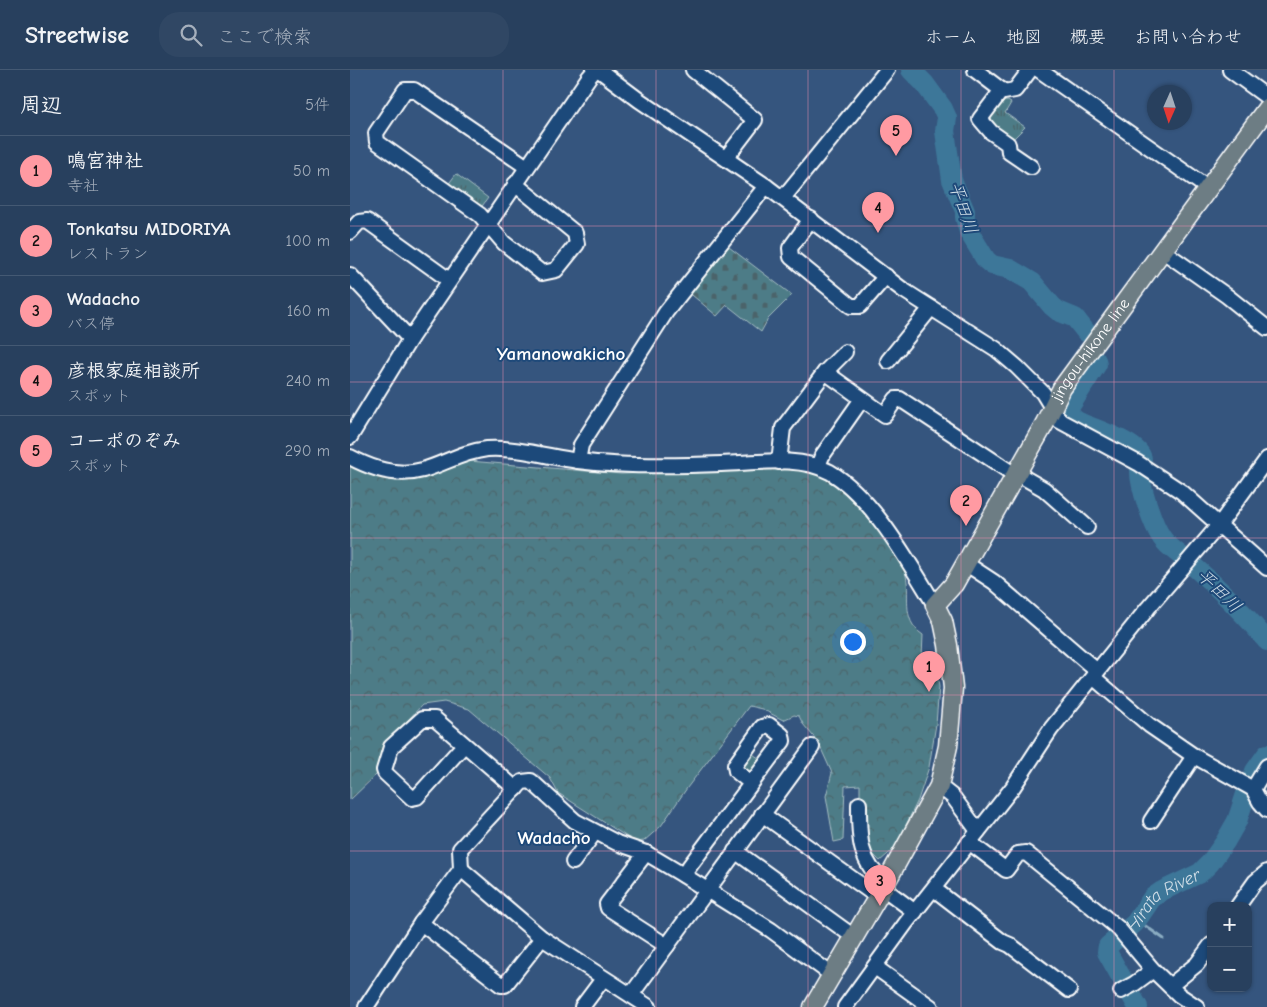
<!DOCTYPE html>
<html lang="ja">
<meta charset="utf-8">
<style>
:root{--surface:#28405e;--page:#304764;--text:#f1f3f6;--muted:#a5afbc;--line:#445973;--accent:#ff9aa2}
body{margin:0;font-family:"Comic Neue","Klee One",sans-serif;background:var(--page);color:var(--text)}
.controls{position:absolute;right:15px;bottom:15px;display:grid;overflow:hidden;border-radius:10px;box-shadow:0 1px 4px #0004}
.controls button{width:45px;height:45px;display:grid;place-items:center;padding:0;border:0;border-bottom:1px solid var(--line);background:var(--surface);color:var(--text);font:25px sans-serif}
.compass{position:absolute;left:797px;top:15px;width:45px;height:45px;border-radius:50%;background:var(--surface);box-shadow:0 1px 4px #0004;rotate:183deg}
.you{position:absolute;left:502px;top:571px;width:18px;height:18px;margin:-12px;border:4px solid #fff;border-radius:50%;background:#1a73e8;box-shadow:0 0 0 8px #1a73e833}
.badge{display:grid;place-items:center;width:32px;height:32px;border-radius:50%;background:var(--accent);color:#111;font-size:16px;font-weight:700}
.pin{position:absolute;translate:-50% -41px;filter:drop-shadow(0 1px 2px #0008)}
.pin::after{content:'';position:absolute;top:26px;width:18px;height:15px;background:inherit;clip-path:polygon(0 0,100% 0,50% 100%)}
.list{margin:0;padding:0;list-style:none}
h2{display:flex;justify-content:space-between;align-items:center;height:65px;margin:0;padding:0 20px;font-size:21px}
h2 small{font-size:16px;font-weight:400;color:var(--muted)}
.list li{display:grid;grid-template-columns:32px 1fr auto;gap:15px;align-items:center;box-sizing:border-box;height:70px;padding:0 20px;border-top:1px solid var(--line)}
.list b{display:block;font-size:19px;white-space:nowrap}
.list p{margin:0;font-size:16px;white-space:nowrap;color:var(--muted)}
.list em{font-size:16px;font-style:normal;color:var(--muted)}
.icon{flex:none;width:28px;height:28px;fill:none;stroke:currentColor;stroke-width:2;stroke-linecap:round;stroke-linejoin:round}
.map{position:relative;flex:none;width:917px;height:937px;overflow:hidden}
header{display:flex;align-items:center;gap:30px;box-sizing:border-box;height:70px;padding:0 25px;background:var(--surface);border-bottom:1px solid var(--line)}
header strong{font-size:24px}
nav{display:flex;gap:28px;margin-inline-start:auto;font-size:18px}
.search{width:350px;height:45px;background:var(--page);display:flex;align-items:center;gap:12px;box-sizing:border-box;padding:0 18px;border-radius:20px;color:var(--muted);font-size:19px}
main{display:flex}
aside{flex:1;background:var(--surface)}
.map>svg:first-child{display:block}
.grass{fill:url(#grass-tufts);stroke:#a6bec3}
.forest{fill:url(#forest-crowns);stroke:#a6bec3}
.cemetery{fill:url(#cemetery-stones);stroke:#a6bec3}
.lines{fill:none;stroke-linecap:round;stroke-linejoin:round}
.stream{stroke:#8badc2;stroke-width:3}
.river{stroke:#3e7799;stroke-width:20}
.minor-casing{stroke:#fff;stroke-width:18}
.major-casing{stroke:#fff;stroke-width:21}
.minor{stroke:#1f4a7a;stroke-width:14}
.major{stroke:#6d7d84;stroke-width:18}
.grid{fill:none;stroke:#e08cad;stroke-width:1;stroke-opacity:0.55}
.labels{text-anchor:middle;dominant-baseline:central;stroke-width:4;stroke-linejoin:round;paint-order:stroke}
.street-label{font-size:16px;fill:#fff;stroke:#1f4a7a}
.water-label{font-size:18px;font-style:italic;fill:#cfdde6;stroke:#1f4a7a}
.quarter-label{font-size:19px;font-weight:bold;fill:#fff;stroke:#1f4a7a}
</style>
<header>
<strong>Streetwise</strong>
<div class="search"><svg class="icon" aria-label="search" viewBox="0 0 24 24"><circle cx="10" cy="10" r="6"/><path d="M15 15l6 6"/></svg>ここで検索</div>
<nav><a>ホーム</a><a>地図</a><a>概要</a><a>お問い合わせ</a></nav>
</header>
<main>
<aside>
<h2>周辺<small>5件</small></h2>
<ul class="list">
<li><span class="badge">1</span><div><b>鳴宮神社</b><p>寺社</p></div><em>50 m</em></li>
<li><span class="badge">2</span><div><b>Tonkatsu MIDORIYA</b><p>レストラン</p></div><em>100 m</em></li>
<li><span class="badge">3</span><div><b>Wadacho</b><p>バス停</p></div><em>160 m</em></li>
<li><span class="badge">4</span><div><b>彦根家庭相談所</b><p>スポット</p></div><em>240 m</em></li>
<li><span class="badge">5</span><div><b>コーポのぞみ</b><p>スポット</p></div><em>290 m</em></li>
</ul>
</aside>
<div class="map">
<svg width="917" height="937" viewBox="0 0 917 937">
<defs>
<pattern id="grass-tufts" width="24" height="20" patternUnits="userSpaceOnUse" patternTransform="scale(1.25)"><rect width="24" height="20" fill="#4d7c87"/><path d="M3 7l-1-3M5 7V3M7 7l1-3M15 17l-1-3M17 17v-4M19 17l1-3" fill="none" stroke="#4c646a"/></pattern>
<pattern id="forest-crowns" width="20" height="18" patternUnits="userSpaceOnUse" patternTransform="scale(1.25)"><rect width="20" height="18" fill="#4d7c87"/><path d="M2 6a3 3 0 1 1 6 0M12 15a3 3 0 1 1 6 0" fill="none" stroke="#4c646a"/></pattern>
<pattern id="cemetery-stones" width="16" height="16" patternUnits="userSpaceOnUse" patternTransform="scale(1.25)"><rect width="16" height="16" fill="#4d7c87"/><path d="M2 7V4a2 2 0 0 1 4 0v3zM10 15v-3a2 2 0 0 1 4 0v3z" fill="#4c646a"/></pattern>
</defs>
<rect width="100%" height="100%" fill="#35557e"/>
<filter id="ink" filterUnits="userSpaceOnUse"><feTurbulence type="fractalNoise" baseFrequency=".02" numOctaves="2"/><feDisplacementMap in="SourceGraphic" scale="10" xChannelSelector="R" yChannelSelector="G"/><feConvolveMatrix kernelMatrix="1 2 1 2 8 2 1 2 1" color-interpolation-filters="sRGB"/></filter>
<g filter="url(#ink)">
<g class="grass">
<path d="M 658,31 L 661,33 L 655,43 L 675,57 L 664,68 C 652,65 645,59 637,48 L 649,32 Z"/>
<polygon points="106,104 138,128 130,139 97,116"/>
<polygon points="398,681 415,692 403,707 389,700"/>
</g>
<path class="forest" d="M 119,391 L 271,404 L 442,398 C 450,399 460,400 468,403 C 497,416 532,462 548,489 C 550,493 554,498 555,502 C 562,523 549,549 573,565 L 572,587 L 585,591 L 589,617 L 586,654 L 579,697 L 568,730 L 545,778 L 530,791 L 515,776 L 510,753 L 510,715 L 495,716 L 493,770 L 484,772 L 476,726 L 482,703 L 468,672 L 453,654 L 449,646 L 444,645 L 433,650 L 412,639 L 399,636 L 337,718 L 311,756 L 294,771 L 285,772 L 208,723 L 200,708 L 119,639 L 94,632 L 72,635 L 32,678 L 27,704 L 0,730 L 0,394 L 46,411 Z"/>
<polygon class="cemetery" points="375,174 442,225 418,249 411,262 377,235 367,246 336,220"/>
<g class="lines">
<polyline class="stream" points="786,852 794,855 814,869"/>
<g class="river">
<polyline points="561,0 574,13 593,39 597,48 595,61 602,110 615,141 615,147 619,162 636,190 642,195 660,199 682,212 702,236 708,241 725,248 736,262"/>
<path d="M 746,290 L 747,294 L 719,338 L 718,343 C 721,346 724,349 727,351 C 742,359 790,372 792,389"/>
<path d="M 790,400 C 789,414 803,456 812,468 C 817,476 828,483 835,489"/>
<path d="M 840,493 C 868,517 894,543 917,571"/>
<polyline points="901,712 905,701 917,684"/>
<path id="s1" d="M 788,937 L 757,882 L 758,876 L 785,853 L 802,828 L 812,821 L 850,803 L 860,793 L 875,772 L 887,751 L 897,721"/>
</g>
<defs>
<g id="minor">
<polyline points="249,0 289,30 416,116 553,220 646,279 667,297 693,323 710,351 788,393 832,422 917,498"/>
<polyline points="343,0 405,50 376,88"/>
<polyline points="625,0 654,22 665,20 680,0"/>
<polyline points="689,0 859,119"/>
<polyline points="880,0 917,27"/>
<polyline points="652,20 630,49 641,62 658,74 659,82 681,97"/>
<polyline points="165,114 225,163 227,174 206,200 192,203 154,173 130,145 27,72 26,63 55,20 64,20 177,97"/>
<polyline points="433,128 537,0"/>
<polyline points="461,149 440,178 441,187 501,236 510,236 536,206"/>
<polyline points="0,162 9,152 17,151 99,210"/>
<polyline points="813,181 877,226 917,258"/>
<polyline points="0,205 60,269"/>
<polyline points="538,291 581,238"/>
<polyline points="475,302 535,345 546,329 550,329 665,405"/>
<polyline points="0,367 60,269 239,7 245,0"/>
<path d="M 0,387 C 22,399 48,407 73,400 C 96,393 112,382 137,379 C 166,377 199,387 228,391 C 275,397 324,396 371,394 C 406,393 448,385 480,402 C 523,427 559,493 585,535"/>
<polyline points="228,391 231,375 316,242 416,116"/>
<polyline points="429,392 433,358 475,302 495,282"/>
<polyline points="468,396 472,386 512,329"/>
<polyline points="666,403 694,419 737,457"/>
<polyline points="615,493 644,512 747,601"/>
<polyline points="743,607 799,655 844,686 903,719 910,732 917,740"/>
<polyline points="114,675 67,727 62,728 35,703 34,700 41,677 72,649 85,649 166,719"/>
<polyline points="589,716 603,727 628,761"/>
<polyline points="903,719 917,696"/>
<path d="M 509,734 C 509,764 508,794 536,812"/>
<polyline points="412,744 518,820 529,826"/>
<polyline points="801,751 844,686"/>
<polyline points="619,772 656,800 668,784 676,783 768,858 803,900 829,925 847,937"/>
<polyline points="385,781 504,867"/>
<polyline points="296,783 257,834 258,838 317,876"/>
<polyline points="223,792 245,762"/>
<polyline points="111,799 192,868 299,937"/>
<polyline points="333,805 433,671 432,665 419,655 412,657 385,695 386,701 401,713"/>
<polyline points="533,818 565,842"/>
<polyline points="584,819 653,872 660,875 719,920"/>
<polyline points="888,836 905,812 917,802"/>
<polyline points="71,853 151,915 155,915 192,868"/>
<polyline points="525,897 581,937"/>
<polyline points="820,916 847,894 861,875"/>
<polyline points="771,921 784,914 803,900"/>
<polyline points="281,925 462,677"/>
<polyline points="16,937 71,853 111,799 110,779 172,712 181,711 225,751 267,773 296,783 333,805 421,860 482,905"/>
<polyline points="232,937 253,909"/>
<polyline points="495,937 556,853 663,717 701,659 798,538 869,455 917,389"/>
</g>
<g id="major">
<path id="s2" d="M 463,937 L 533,818 L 589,716 L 598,676 L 603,618 L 598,575 L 593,551 L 585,535 L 604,514 L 695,353 L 712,318 L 917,38"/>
</g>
</defs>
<use href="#minor" class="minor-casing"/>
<use href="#major" class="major-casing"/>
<use href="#minor" class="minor"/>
<use href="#major" class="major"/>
</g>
</g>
<path class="grid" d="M 153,0 L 153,937M 306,0 L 306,937M 458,0 L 458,937M 611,0 L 611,937M 764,0 L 764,937M 0,156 L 917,156M 0,312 L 917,312M 0,468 L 917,468M 0,625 L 917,625M 0,781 L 917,781"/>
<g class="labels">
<g class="street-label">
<text stroke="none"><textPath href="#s2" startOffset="739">jingou-hikone line</textPath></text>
</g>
<g class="water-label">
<text transform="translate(613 138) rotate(71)">平田川</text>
<text transform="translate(869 521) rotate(44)">平田川</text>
<text stroke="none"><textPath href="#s1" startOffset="142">Hirata River</textPath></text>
</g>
<g class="quarter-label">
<text x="211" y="284">Yamanowakicho</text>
<text x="204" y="768">Wadacho</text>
</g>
</g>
</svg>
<div class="controls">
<button>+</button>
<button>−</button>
</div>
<svg class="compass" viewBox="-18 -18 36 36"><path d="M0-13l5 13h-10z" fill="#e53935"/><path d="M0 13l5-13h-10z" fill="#a5afbc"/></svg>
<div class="you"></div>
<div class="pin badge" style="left:579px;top:622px">1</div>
<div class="pin badge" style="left:616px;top:456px">2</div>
<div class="pin badge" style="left:530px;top:836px">3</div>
<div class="pin badge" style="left:528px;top:163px">4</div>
<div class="pin badge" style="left:546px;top:86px">5</div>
</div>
</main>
